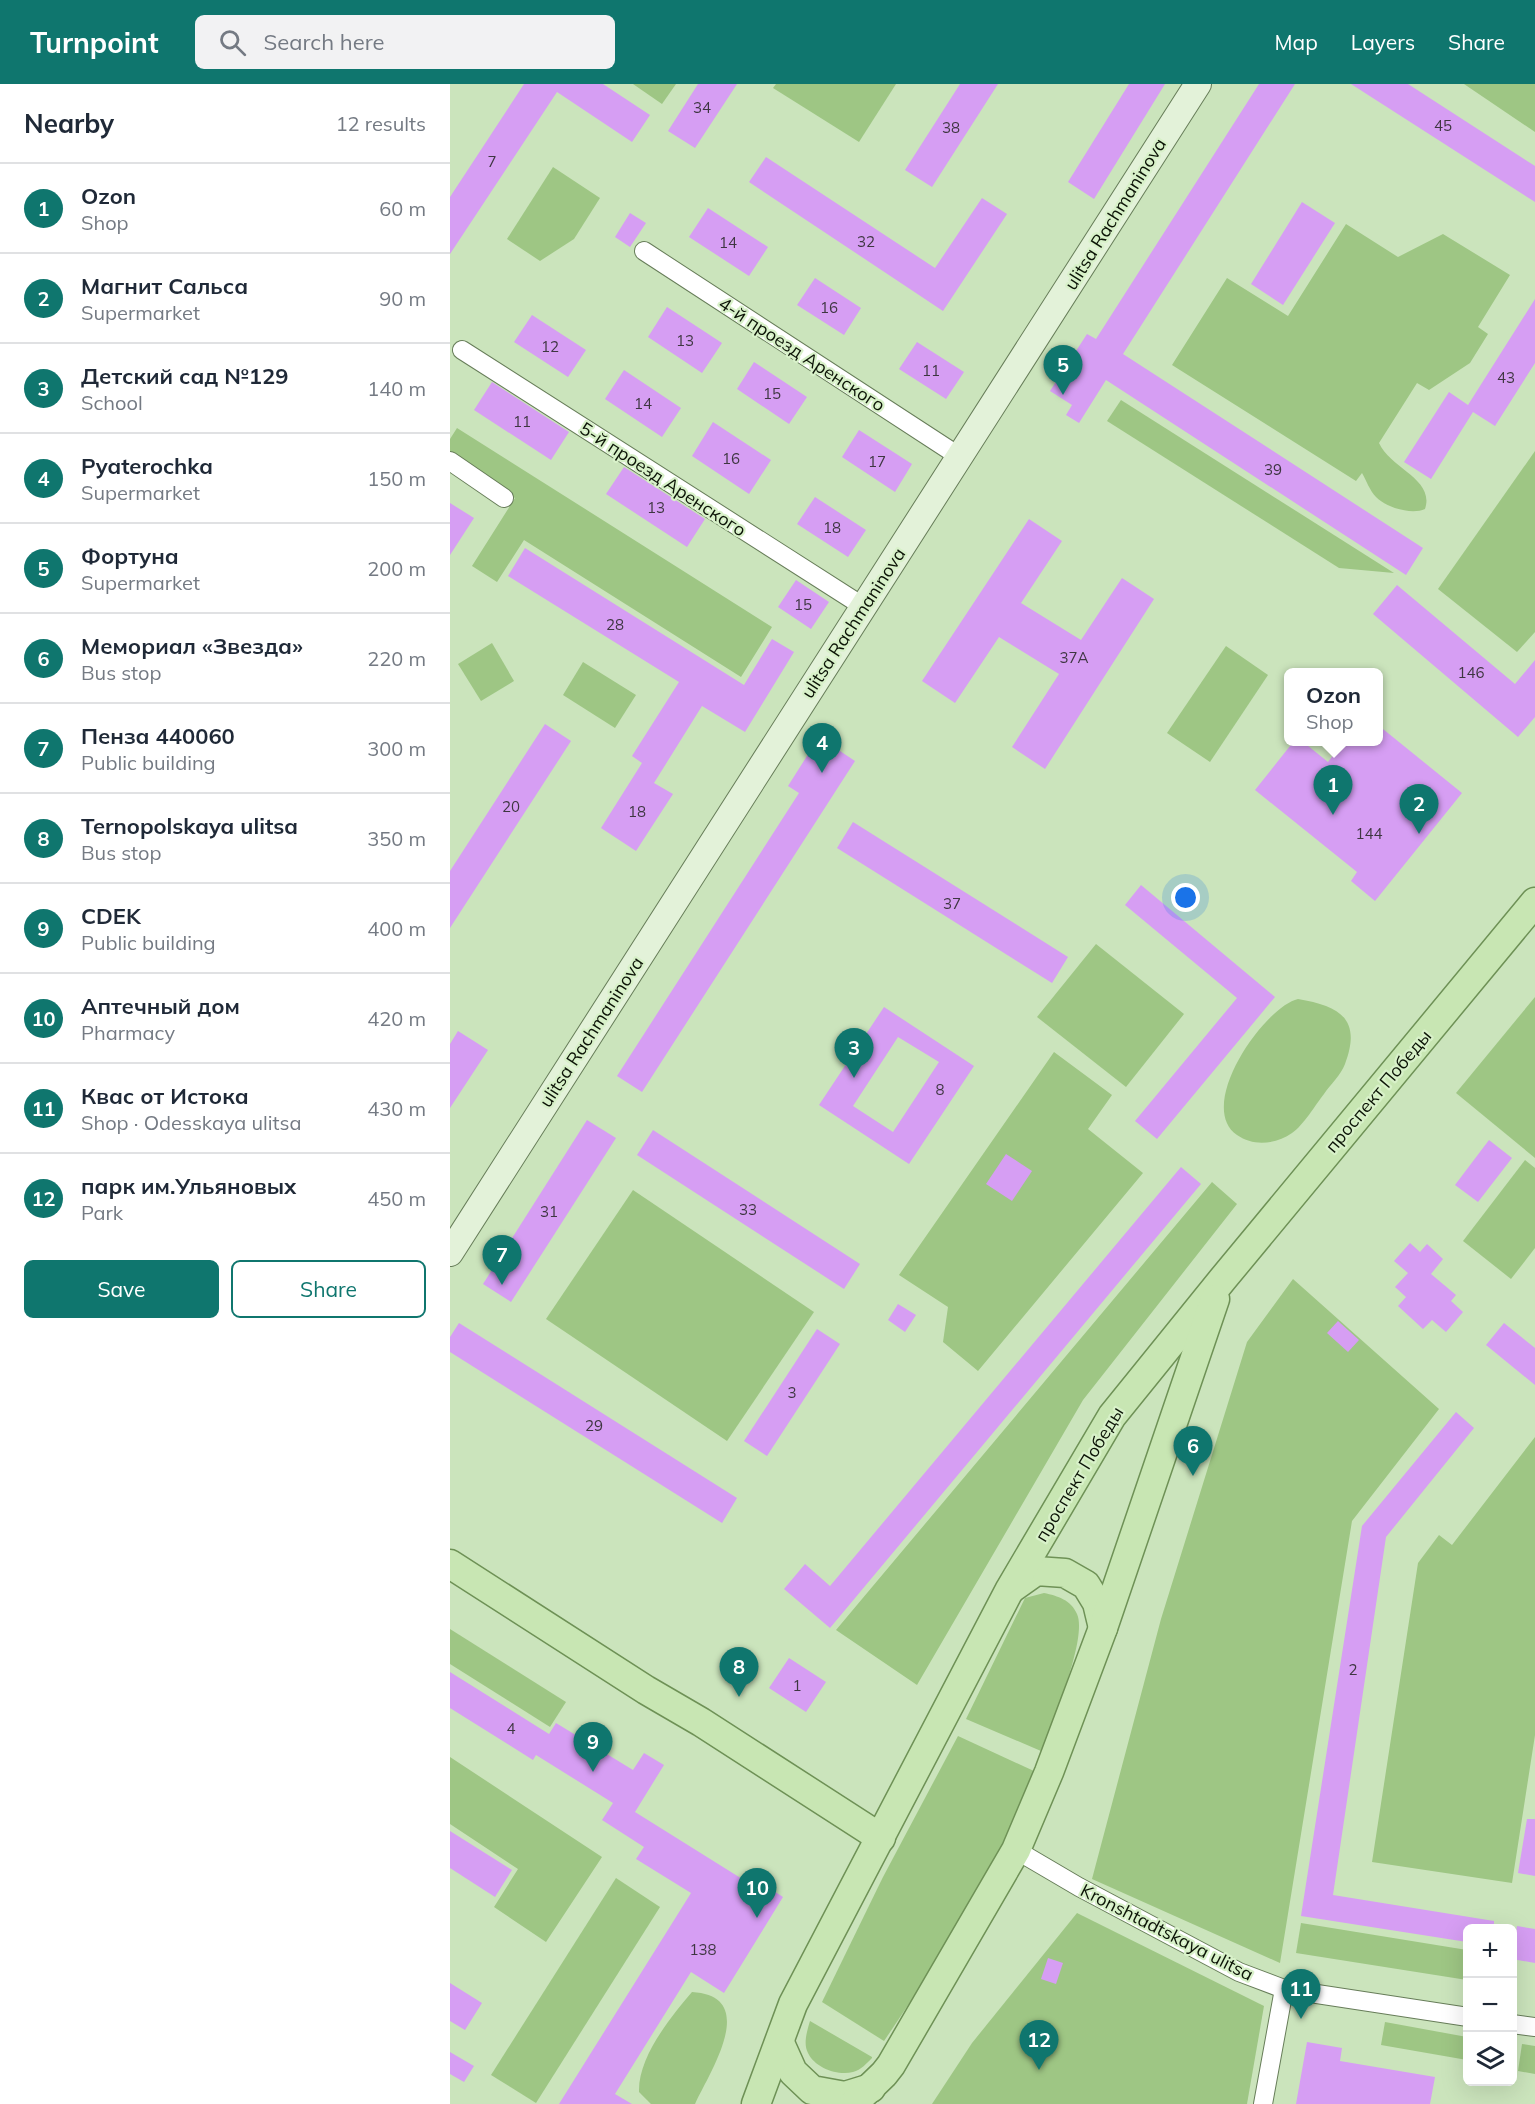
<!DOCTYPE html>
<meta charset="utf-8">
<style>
:root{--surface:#fff;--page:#f2f2f3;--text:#1f2937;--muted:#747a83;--line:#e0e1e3;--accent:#0f766e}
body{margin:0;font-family:Mulish,sans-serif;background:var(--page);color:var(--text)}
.controls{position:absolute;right:18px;bottom:18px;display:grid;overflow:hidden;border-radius:9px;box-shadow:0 6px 24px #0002}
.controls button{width:54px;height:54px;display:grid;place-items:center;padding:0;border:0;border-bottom:2px solid var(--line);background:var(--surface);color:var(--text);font:30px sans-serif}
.you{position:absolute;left:736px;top:814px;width:21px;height:21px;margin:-15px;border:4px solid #fff;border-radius:50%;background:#1a73e8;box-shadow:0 0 0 9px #1a73e833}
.badge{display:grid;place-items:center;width:39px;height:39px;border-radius:50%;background:var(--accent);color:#fff;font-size:20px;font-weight:700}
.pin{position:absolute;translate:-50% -50px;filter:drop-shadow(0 2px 3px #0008)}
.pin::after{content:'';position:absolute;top:32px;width:21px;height:18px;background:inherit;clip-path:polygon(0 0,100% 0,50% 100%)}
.popup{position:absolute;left:834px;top:584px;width:99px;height:78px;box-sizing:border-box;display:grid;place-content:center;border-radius:9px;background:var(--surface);filter:drop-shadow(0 2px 4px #0005);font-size:20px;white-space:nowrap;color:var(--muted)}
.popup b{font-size:22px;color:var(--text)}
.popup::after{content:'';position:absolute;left:50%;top:100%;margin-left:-12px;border:12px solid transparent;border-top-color:var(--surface)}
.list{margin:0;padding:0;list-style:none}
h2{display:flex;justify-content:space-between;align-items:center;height:78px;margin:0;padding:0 24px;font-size:26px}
h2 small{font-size:20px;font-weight:400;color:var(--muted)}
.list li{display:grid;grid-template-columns:39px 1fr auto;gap:18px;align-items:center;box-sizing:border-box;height:90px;padding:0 24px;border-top:2px solid var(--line)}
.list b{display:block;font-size:22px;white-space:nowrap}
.list p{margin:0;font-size:20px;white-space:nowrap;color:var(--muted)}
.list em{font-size:20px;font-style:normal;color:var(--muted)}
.actions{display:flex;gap:12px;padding:18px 24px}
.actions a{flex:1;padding:14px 0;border:2px solid var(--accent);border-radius:9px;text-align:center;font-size:21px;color:var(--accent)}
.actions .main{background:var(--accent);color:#fff}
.icon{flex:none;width:33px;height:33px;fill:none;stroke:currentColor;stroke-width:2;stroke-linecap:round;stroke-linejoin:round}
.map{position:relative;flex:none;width:1085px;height:2020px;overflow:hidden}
header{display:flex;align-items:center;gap:36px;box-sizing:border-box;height:84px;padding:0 30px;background:var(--accent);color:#fff}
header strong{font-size:28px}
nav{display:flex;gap:33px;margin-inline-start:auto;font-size:21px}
.search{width:420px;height:54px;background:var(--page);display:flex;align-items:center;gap:15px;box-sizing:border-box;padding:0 21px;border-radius:9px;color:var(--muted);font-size:22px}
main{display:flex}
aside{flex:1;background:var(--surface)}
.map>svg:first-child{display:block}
.green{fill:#9ec684}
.building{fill:#d69ef3;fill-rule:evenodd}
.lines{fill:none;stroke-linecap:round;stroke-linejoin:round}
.minor-casing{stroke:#677d59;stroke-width:20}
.secondary-casing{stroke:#677d59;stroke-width:28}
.primary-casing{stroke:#6e9156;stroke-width:31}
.minor{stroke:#fff;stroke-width:18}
.secondary{stroke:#e3f2d9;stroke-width:26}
.primary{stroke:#c8e6b3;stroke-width:28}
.labels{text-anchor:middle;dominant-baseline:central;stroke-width:4.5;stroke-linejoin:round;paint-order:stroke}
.number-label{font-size:15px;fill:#3e3641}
.street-label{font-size:18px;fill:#0b1306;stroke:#d8f1c9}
</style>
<header>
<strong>Turnpoint</strong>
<div class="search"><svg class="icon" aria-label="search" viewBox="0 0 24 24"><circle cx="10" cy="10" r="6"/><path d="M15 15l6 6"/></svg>Search here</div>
<nav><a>Map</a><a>Layers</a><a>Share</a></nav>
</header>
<main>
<aside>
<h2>Nearby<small>12 results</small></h2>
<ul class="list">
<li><span class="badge">1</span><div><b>Ozon</b><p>Shop</p></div><em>60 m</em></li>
<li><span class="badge">2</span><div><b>Магнит Сальса</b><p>Supermarket</p></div><em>90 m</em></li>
<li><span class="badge">3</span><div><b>Детский сад №129</b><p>School</p></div><em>140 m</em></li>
<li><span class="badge">4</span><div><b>Pyaterochka</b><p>Supermarket</p></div><em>150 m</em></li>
<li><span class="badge">5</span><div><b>Фортуна</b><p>Supermarket</p></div><em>200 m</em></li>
<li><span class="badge">6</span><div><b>Мемориал «Звезда»</b><p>Bus stop</p></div><em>220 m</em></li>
<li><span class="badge">7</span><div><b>Пенза 440060</b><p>Public building</p></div><em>300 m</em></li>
<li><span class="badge">8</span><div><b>Ternopolskaya ulitsa</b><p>Bus stop</p></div><em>350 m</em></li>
<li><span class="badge">9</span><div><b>CDEK</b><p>Public building</p></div><em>400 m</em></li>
<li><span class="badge">10</span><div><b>Аптечный дом</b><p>Pharmacy</p></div><em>420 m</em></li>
<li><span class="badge">11</span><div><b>Квас от Истока</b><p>Shop · Odesskaya ulitsa</p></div><em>430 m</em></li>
<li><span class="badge">12</span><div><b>парк им.Ульяновых</b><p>Park</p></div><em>450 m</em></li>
</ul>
<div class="actions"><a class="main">Save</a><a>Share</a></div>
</aside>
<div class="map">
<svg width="1085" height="2020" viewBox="0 0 1085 2020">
<rect width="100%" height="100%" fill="#cbe4bc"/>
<g class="green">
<polygon points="183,0 226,0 212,20"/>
<polygon points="326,0 446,0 409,58 323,4"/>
<polygon points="1014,0 1085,0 1085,48"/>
<polygon points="103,83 150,114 124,155 90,177 57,155"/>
<path d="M 896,140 L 948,173 L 993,150 L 1060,191 L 1028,243 L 1038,250 L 1020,279 L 979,306 L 967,299 L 929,359 C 941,385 985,395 975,425 C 962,431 937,424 926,413 C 920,407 916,396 912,389 L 906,397 L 722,281 L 777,194 L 838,232 Z"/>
<polygon points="671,316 944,489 889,484 657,337"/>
<polygon points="7,344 322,543 291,593 74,456 47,498 22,482 65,414 0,373 0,355"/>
<polygon points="1085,367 1085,548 1067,568 988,505"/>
<polygon points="42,559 64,597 31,617 8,580"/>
<polygon points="776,562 818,591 760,678 717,649"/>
<polygon points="133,578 186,611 165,644 113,611"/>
<polygon points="646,860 734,930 676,1003 587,933"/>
<polygon points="1085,913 1085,1074 1006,1009"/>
<path d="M 848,915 C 890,922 912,935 895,980 C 891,991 880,1001 874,1010 C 866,1020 853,1042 842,1049 C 826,1060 804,1063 787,1051 C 745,1022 814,923 848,915 Z"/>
<polygon points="604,968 662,1011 638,1045 693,1089 528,1287 493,1258 498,1223 449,1191"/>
<polygon points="1075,1076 1085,1084 1085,1164 1061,1195 1013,1157"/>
<polygon points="762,1098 787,1120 633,1316 467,1601 386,1546"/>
<polygon points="183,1106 364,1228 277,1357 96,1235"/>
<polygon points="843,1195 989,1325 902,1437 830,1879 642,1795 711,1535 797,1258"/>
<polygon points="1085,1353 1085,1651 1062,1799 922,1778 968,1479 989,1451 1002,1461"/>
<path d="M 594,1509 C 608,1512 621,1516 627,1530 C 638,1554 601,1641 591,1667 L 516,1635 L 575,1514 Z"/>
<polygon points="0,1545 116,1618 100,1643 0,1580"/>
<path d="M 508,1652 L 584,1687 C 548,1783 492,1872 434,1957 L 372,1918 L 433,1793 Z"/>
<polygon points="0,1673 152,1773 96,1858 44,1823 68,1785 0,1740"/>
<polygon points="166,1794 210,1823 86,2019 41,1991"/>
<polygon points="627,1829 814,1922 797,2020 482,2020 522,1959"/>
<polygon points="851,1839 1017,1866 1017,1896 846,1869"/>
<path d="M 242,1908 C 311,1912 259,1989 245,2020 L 201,2020 L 189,2008 C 188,1973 220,1934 242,1908 Z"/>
<path d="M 360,1937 L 422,1973 L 422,1974 C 417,1979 411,1986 403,1988 C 388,1992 365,1984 358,1969 C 353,1960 357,1947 360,1937 Z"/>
<polygon points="935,1938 1017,1953 1017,1976 931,1961"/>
<polygon points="1072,1960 1085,1962 1085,1990 1068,1987"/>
</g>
<g class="building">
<polygon points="74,0 153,0 200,31 182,58 107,8 0,170 0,113"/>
<polygon points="248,0 287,0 245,64 218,47"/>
<polygon points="510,0 548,0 482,103 455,86"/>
<polygon points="679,0 715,0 644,115 618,98"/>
<polygon points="809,0 845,0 673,270 973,464 956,491 656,296 629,339 616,331 622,321 600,307 637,250 646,255"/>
<polygon points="901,0 958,0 1085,82 1085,118"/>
<polygon points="316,73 485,184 532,114 557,130 493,227 299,98"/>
<polygon points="852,118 885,139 833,221 801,200"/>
<polygon points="258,124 318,163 299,192 239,153"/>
<polygon points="180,129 196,139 180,163 165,153"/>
<polygon points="365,194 411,224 394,251 347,221"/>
<polygon points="1085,215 1085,279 1045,342 1023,328 981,395 954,378 999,308 1018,321"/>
<polygon points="217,223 272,259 252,289 198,253"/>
<polygon points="82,231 136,266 118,293 64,258"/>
<polygon points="467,258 514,288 496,315 449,285"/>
<polygon points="304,278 357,313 339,340 287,305"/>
<polygon points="174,286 231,324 212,353 155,315"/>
<polygon points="42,298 119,348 101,376 24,326"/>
<polygon points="263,338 321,376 299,410 242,372"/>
<polygon points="409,346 462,380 445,408 392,373"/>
<polygon points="174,383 255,435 237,463 156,410"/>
<polygon points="365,413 416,446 398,473 347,440"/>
<polygon points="0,419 24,434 0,471"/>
<polygon points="579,435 612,457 571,519 631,556 672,494 704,515 595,685 562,663 609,590 549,553 505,619 472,597"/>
<polygon points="75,464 294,601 322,555 344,568 295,648 252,622 204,699 223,710 186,767 151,744 192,679 182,672 229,598 58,492"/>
<polygon points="346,496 379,518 361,545 328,523"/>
<polygon points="947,501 1065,600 1085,576 1085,633 1068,653 923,530"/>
<polygon points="95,640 121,657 0,844 0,787"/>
<polygon points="928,641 1012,709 925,817 901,797 907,788 805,706 844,657 852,657 878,678 894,657 928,657"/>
<polygon points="369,653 405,677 192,1008 167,992 349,709 338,702"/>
<polygon points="403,738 618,873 602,899 387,764"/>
<polygon points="691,801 825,913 707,1055 685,1037 787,914 675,821"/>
<path d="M 434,923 L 524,982 L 459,1080 L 369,1021 ZM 448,953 L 489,978 L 443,1048 L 403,1022 Z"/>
<polygon points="8,947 38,966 0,1024 0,960"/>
<polygon points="137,1036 166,1054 61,1218 33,1200"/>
<polygon points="203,1046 410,1180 394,1205 187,1071"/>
<polygon points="1039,1056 1062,1074 1028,1118 1005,1101"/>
<polygon points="556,1070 582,1087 562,1117 536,1100"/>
<polygon points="731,1083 751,1100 380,1544 334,1505 355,1480 380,1502"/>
<polygon points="960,1159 970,1168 977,1160 993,1175 981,1190 1006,1211 1001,1217 1013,1228 996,1248 982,1236 973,1245 948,1222 956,1213 945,1203 958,1189 944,1177"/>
<polygon points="448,1220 466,1231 455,1248 438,1236"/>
<polygon points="888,1237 909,1256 898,1268 877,1249"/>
<polygon points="9,1239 287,1414 272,1439 0,1268 0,1253"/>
<polygon points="1054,1239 1085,1264 1085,1301 1036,1261"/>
<polygon points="367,1245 390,1260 317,1372 294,1357"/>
<polygon points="1006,1328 1024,1344 936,1453 883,1811 1044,1837 1044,1845 1017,1845 1017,1858 851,1832 912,1442"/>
<polygon points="339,1574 376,1598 356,1628 319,1604"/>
<polygon points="0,1588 99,1650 106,1639 183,1686 194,1669 214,1681 185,1728 297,1798 301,1792 333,1813 274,1909 241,1888 165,2010 182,2020 109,2020 241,1809 186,1775 194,1763 152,1736 163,1719 86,1671 83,1676 0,1624"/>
<polygon points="1077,1735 1085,1735 1085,1792 1068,1789"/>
<polygon points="0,1747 62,1786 45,1813 0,1784"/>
<polygon points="1067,1842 1085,1845 1085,1879 1062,1875"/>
<polygon points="598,1874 613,1879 606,1900 591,1895"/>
<polygon points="0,1899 32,1919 15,1946 0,1937"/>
<polygon points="857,1958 892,1964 890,1977 985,1993 980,2020 846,2020"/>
<polygon points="0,1968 24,1982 14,1998 0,1990"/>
</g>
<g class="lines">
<defs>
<g id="minor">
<polyline points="194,167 510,373"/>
<polyline points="12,266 414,523"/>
<polyline points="0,377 54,414"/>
<polyline points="566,1766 629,1803 789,1888 834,1905 1018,1933"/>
<polyline points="1062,1940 1085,1943"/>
<polyline points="813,2020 834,1905"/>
</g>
<polyline id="secondary" points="0,1169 748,0"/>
<g id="primary">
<polyline points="0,1480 196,1606 251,1638 431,1754"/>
<polyline points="562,1504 586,1487 615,1489 636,1501 647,1519 653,1544"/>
<polyline points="330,1959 343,1988 362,2006 395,2012 421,2004"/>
<polyline points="306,2020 343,1920 560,1505 662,1332 772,1196 1085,818"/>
<polyline points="403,2020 434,1990 441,1981 566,1766 599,1688 653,1544 765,1215"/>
</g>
</defs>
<use href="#minor" class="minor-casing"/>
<use href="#secondary" class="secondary-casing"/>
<use href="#primary" class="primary-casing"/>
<use href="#minor" class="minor"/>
<use href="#secondary" class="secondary"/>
<use href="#primary" class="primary"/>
</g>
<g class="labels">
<g class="number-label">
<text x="252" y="23">34</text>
<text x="993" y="41">45</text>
<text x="501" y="43">38</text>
<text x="42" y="77">7</text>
<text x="416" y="157">32</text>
<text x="278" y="158">14</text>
<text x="379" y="223">16</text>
<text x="235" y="256">13</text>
<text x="100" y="262">12</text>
<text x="481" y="286">11</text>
<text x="1056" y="293">43</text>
<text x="322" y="309">15</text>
<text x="193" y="319">14</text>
<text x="72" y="337">11</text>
<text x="281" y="374">16</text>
<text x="427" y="377">17</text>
<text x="823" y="385">39</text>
<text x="206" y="423">13</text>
<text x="382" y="443">18</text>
<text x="353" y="520">15</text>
<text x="165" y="540">28</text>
<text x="624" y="573">37А</text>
<text x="1021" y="588">146</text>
<text x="61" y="722">20</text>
<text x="187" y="727">18</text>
<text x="919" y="749">144</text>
<text x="502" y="819">37</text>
<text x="490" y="1005">8</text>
<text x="298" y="1125">33</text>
<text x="99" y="1127">31</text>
<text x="342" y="1308">3</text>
<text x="144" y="1341">29</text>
<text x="903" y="1585">2</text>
<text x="347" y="1601">1</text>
<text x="61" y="1644">4</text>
<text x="253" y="1865">138</text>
</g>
<g class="street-label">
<text transform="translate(665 130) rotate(-58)">ulitsa Rachmaninova</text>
<text transform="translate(352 270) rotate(33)">4-й проезд Аренского</text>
<text transform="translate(213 395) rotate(33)">5-й проезд Аренского</text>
<text transform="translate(403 539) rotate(-57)">ulitsa Rachmaninova</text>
<text transform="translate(141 948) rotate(-57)">ulitsa Rachmaninova</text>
<text transform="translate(928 1007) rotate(-50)">проспект Победы</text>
<text transform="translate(629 1390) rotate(-59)">проспект Победы</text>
<text transform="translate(717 1848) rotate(27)">Kronshtadtskaya ulitsa</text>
</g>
</g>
</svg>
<div class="controls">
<button>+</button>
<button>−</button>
<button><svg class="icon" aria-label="layers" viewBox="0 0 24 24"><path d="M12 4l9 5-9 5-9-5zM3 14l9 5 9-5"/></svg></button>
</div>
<div class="you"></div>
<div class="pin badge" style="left:883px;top:731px">1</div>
<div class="popup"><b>Ozon</b>Shop</div>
<div class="pin badge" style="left:969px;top:750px">2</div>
<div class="pin badge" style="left:404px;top:994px">3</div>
<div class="pin badge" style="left:372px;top:689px">4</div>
<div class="pin badge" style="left:613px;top:311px">5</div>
<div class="pin badge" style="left:743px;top:1392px">6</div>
<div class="pin badge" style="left:52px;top:1201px">7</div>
<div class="pin badge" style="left:289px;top:1613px">8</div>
<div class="pin badge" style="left:143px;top:1688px">9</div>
<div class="pin badge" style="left:307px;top:1834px">10</div>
<div class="pin badge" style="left:851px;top:1935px">11</div>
<div class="pin badge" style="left:589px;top:1986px">12</div>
</div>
</main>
